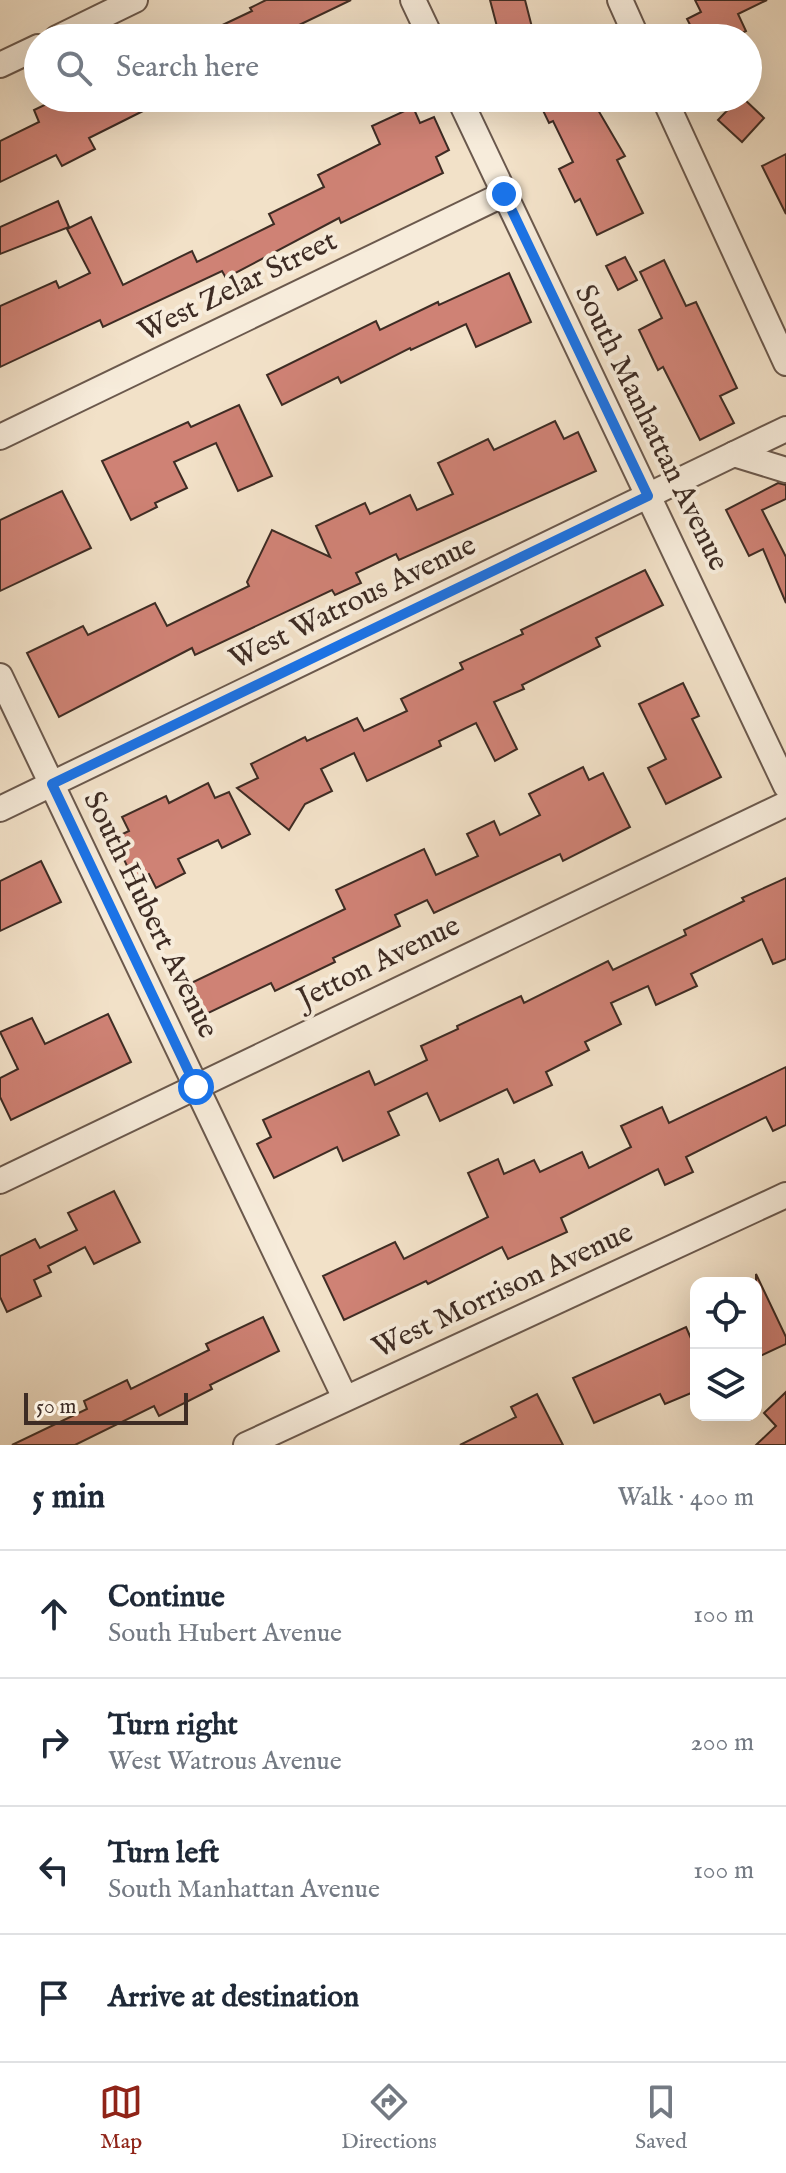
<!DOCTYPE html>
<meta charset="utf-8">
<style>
:root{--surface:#fff;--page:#f2f2f3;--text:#1f2937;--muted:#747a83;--line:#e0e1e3;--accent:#8f2418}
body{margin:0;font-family:"IM FELL English",serif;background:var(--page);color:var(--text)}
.controls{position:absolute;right:24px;bottom:24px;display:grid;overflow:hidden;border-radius:16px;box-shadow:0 8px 32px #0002}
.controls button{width:72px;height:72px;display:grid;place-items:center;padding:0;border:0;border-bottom:2px solid var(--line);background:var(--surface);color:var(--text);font:40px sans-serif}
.scale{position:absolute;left:24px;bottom:20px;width:164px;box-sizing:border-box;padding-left:8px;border:4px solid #3e2c24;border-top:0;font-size:22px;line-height:28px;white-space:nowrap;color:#3e2c24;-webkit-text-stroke:6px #f7ecdb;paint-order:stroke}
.stop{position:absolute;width:24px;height:24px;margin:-18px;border:6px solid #1a73e8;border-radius:50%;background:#fff}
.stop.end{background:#1a73e8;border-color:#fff;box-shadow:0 2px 8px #0008}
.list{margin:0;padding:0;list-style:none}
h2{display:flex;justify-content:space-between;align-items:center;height:104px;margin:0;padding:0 32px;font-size:34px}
h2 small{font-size:26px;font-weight:400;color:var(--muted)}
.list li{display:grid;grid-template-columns:52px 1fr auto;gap:24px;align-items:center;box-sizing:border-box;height:128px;padding:0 32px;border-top:2px solid var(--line)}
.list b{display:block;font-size:30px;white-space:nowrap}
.list p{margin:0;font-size:26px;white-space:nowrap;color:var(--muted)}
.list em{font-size:26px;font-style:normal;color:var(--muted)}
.icon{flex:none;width:44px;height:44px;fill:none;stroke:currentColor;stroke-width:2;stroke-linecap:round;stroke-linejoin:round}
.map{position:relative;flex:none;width:786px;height:1445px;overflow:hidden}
.search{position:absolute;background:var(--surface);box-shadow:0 8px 32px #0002;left:24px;right:24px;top:24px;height:88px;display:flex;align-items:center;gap:20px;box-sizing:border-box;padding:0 28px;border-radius:44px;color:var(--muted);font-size:30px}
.sheet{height:616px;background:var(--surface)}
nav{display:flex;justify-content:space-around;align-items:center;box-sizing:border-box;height:112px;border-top:2px solid var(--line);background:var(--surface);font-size:22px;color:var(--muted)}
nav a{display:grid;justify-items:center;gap:4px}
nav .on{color:var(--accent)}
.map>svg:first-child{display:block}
.building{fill:#cf8275;stroke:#3e2c24;stroke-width:2}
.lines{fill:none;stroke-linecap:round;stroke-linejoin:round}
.street-casing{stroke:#6b594d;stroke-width:28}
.street{stroke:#f7ecdb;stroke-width:24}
.route{stroke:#1a73e8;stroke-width:10}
.labels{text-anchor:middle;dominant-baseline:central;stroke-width:8;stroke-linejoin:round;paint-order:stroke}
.street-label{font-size:30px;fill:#3e2c24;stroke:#f7ecdb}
</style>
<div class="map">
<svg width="786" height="1445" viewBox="0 0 786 1445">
<rect width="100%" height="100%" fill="#f2e1c8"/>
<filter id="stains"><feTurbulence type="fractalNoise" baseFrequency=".0025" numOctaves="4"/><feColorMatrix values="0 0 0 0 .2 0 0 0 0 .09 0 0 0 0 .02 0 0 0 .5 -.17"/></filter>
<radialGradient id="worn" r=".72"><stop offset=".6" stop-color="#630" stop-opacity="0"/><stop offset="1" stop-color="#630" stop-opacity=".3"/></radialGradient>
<g class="building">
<polygon points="266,0 351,0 299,25 306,38 195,38 252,11 250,8"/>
<polygon points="490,0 525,0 534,35 521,38 500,38"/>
<polygon points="695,0 767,0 738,14 746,31 733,38 697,38 687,19 701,12"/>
<polygon points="59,98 169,98 89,138 95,149 62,166 56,155 0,182 0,141 39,122 34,110"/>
<polygon points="537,98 591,98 625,156 617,160 643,213 597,235 580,199 575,202 559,169 573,162 553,121 549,123"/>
<polygon points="739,98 743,98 764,118 742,142 718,120"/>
<polygon points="413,107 420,123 434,117 449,150 436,157 443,173 341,223 339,218 226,278 222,271 103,327 100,320 0,367 0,306 56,281 59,288 90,273 67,229 91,217 123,285 192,251 197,262 274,224 269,214 324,187 318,175 380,144 372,126"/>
<polygon points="786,154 786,214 762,166"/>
<polygon points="58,201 69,227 0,254 0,227"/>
<polygon points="625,257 637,280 618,290 606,266"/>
<polygon points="664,260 686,306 696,302 737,388 720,396 734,423 700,440 663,367 658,370 639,330 662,318 640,272"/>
<polygon points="509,273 531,322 476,347 466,324 411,350 410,348 341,383 338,377 282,405 267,375 376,321 380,330 438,302 439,305"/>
<polygon points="239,405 272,476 238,491 216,443 174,462 187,488 155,503 157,507 131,520 102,461 188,422 191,427"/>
<polygon points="555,421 564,439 578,432 596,471 399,560 396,554 356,573 361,583 335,595 332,590 195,655 192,648 59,717 27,653 83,626 88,635 155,603 167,626 249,586 247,582 272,530 330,557 316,526 365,503 370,514 410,495 417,510 453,494 438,463 488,439 494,450"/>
<polygon points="778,483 786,485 786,499 762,510 786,557 786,603 763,549 749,556 726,510"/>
<polygon points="62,491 91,548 0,591 0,520"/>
<polygon points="645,570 663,605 596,638 600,646 522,685 524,689 494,702 517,749 495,761 476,723 439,741 441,746 367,781 354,753 321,769 332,791 305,804 289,830 237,788 258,778 251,764 305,737 307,741 357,718 364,731 407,711 401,699 463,669 460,663 523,634 521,630"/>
<polygon points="683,683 699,716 692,719 721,777 666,804 648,768 666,759 639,704"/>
<polygon points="583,767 589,780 603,773 630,827 563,861 560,854 434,913 427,900 395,915 400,926 333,958 335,962 275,991 271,983 202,1016 187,985 345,909 336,890 424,849 436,875 478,856 467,834 494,821 500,835 540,815 529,794"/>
<polygon points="208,783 215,798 229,792 250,834 222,848 218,840 178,859 185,873 156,888 149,874 134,881 114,838 129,831 122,817 166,796 169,803"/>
<polygon points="41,861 61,902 0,931 0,881"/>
<polygon points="786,878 786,959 773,964 762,939 691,974 697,986 656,1005 648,986 611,1003 621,1024 585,1042 589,1050 546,1072 552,1085 514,1103 507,1089 440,1121 427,1093 388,1112 399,1135 343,1161 337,1147 274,1178 257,1144 271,1137 263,1120 369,1071 375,1085 427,1060 421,1046 458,1029 457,1026 521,996 524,1003 608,961 613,970 686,935 684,930 744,901 742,898"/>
<polygon points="108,1014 131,1062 11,1120 0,1097 0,1078 18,1069 0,1032 32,1018 45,1044"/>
<polygon points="786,1067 786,1125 773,1131 766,1117 686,1157 693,1172 665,1185 658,1169 561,1218 567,1232 508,1259 502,1247 428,1284 426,1281 344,1320 323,1276 395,1242 404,1259 488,1217 468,1173 498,1159 504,1174 534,1160 540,1172 582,1152 589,1168 631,1147 621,1126 662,1107 669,1123"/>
<polygon points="114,1191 140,1242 94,1264 85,1247 48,1266 51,1272 34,1280 41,1296 7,1312 0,1297 0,1256 35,1239 40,1248 77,1230 68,1213"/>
<polygon points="756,1274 786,1337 786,1344 756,1358"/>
<polygon points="263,1317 279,1351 210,1385 212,1389 159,1416 154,1406 75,1445 12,1445 87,1409 84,1401 127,1380 131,1389 209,1350 206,1344"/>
<polygon points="686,1327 696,1350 696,1391 665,1404 660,1394 594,1423 573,1378"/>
<polygon points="786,1392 786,1445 756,1445 776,1426 764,1413"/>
<polygon points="537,1394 563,1445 460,1445 516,1417 511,1407"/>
</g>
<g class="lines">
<defs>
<g id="street">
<polyline points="413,0 431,38"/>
<polyline points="620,0 637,38"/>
<polyline points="57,38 135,0"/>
<polyline points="0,65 38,47"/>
<polyline points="459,98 786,786"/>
<polyline points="664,98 786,363"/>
<polyline points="0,437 504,194"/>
<polyline points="734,454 786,429"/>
<polyline points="0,676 345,1398"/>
<polyline points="0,809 734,454 786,470"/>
<polyline points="0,1181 786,804"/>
<polyline points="246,1445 786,1195"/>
</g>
</defs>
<use href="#street" class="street-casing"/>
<use href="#street" class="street"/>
</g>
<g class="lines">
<polyline class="route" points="196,1087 52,784 648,496 504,194"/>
</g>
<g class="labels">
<g class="street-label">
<text transform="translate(238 287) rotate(-26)">West Zelar Street</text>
<text transform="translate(651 428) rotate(64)">South Manhattan Avenue</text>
<text transform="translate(353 603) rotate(-26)">West Watrous Avenue</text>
<text transform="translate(150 915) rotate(64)">South Hubert Avenue</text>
<text transform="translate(379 963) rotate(-26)">Jetton Avenue</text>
<text transform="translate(503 1291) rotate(-25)">West Morrison Avenue</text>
</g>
</g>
<rect width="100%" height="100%" filter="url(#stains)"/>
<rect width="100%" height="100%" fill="url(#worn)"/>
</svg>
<div class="controls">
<button><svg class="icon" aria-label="locate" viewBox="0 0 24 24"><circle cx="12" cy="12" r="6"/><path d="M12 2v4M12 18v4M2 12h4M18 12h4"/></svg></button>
<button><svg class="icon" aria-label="layers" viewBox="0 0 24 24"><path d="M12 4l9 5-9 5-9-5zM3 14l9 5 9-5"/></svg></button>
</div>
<div class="scale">50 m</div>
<div class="stop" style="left:196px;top:1087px"></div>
<div class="stop end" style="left:504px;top:194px"></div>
<div class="search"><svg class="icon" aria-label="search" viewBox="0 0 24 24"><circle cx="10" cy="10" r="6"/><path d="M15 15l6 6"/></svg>Search here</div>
</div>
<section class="sheet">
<h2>5 min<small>Walk · 400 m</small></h2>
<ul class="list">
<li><svg class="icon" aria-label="ahead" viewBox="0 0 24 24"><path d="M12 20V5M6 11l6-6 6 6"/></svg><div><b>Continue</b><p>South Hubert Avenue</p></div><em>100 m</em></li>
<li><svg class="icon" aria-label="right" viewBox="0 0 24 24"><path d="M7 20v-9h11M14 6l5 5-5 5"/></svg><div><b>Turn right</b><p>West Watrous Avenue</p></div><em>200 m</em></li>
<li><svg class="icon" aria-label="left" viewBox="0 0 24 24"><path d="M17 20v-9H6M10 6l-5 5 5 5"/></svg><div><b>Turn left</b><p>South Manhattan Avenue</p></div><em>100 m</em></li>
<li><svg class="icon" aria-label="arrive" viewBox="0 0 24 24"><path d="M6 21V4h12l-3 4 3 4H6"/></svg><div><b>Arrive at destination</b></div></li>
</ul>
</section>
<nav>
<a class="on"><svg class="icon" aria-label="map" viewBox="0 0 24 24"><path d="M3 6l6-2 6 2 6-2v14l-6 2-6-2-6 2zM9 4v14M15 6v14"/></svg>Map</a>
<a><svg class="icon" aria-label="directions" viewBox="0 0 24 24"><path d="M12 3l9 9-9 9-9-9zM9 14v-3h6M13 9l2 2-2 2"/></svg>Directions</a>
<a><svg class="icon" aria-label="saved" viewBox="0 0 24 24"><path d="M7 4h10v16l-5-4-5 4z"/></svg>Saved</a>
</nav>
